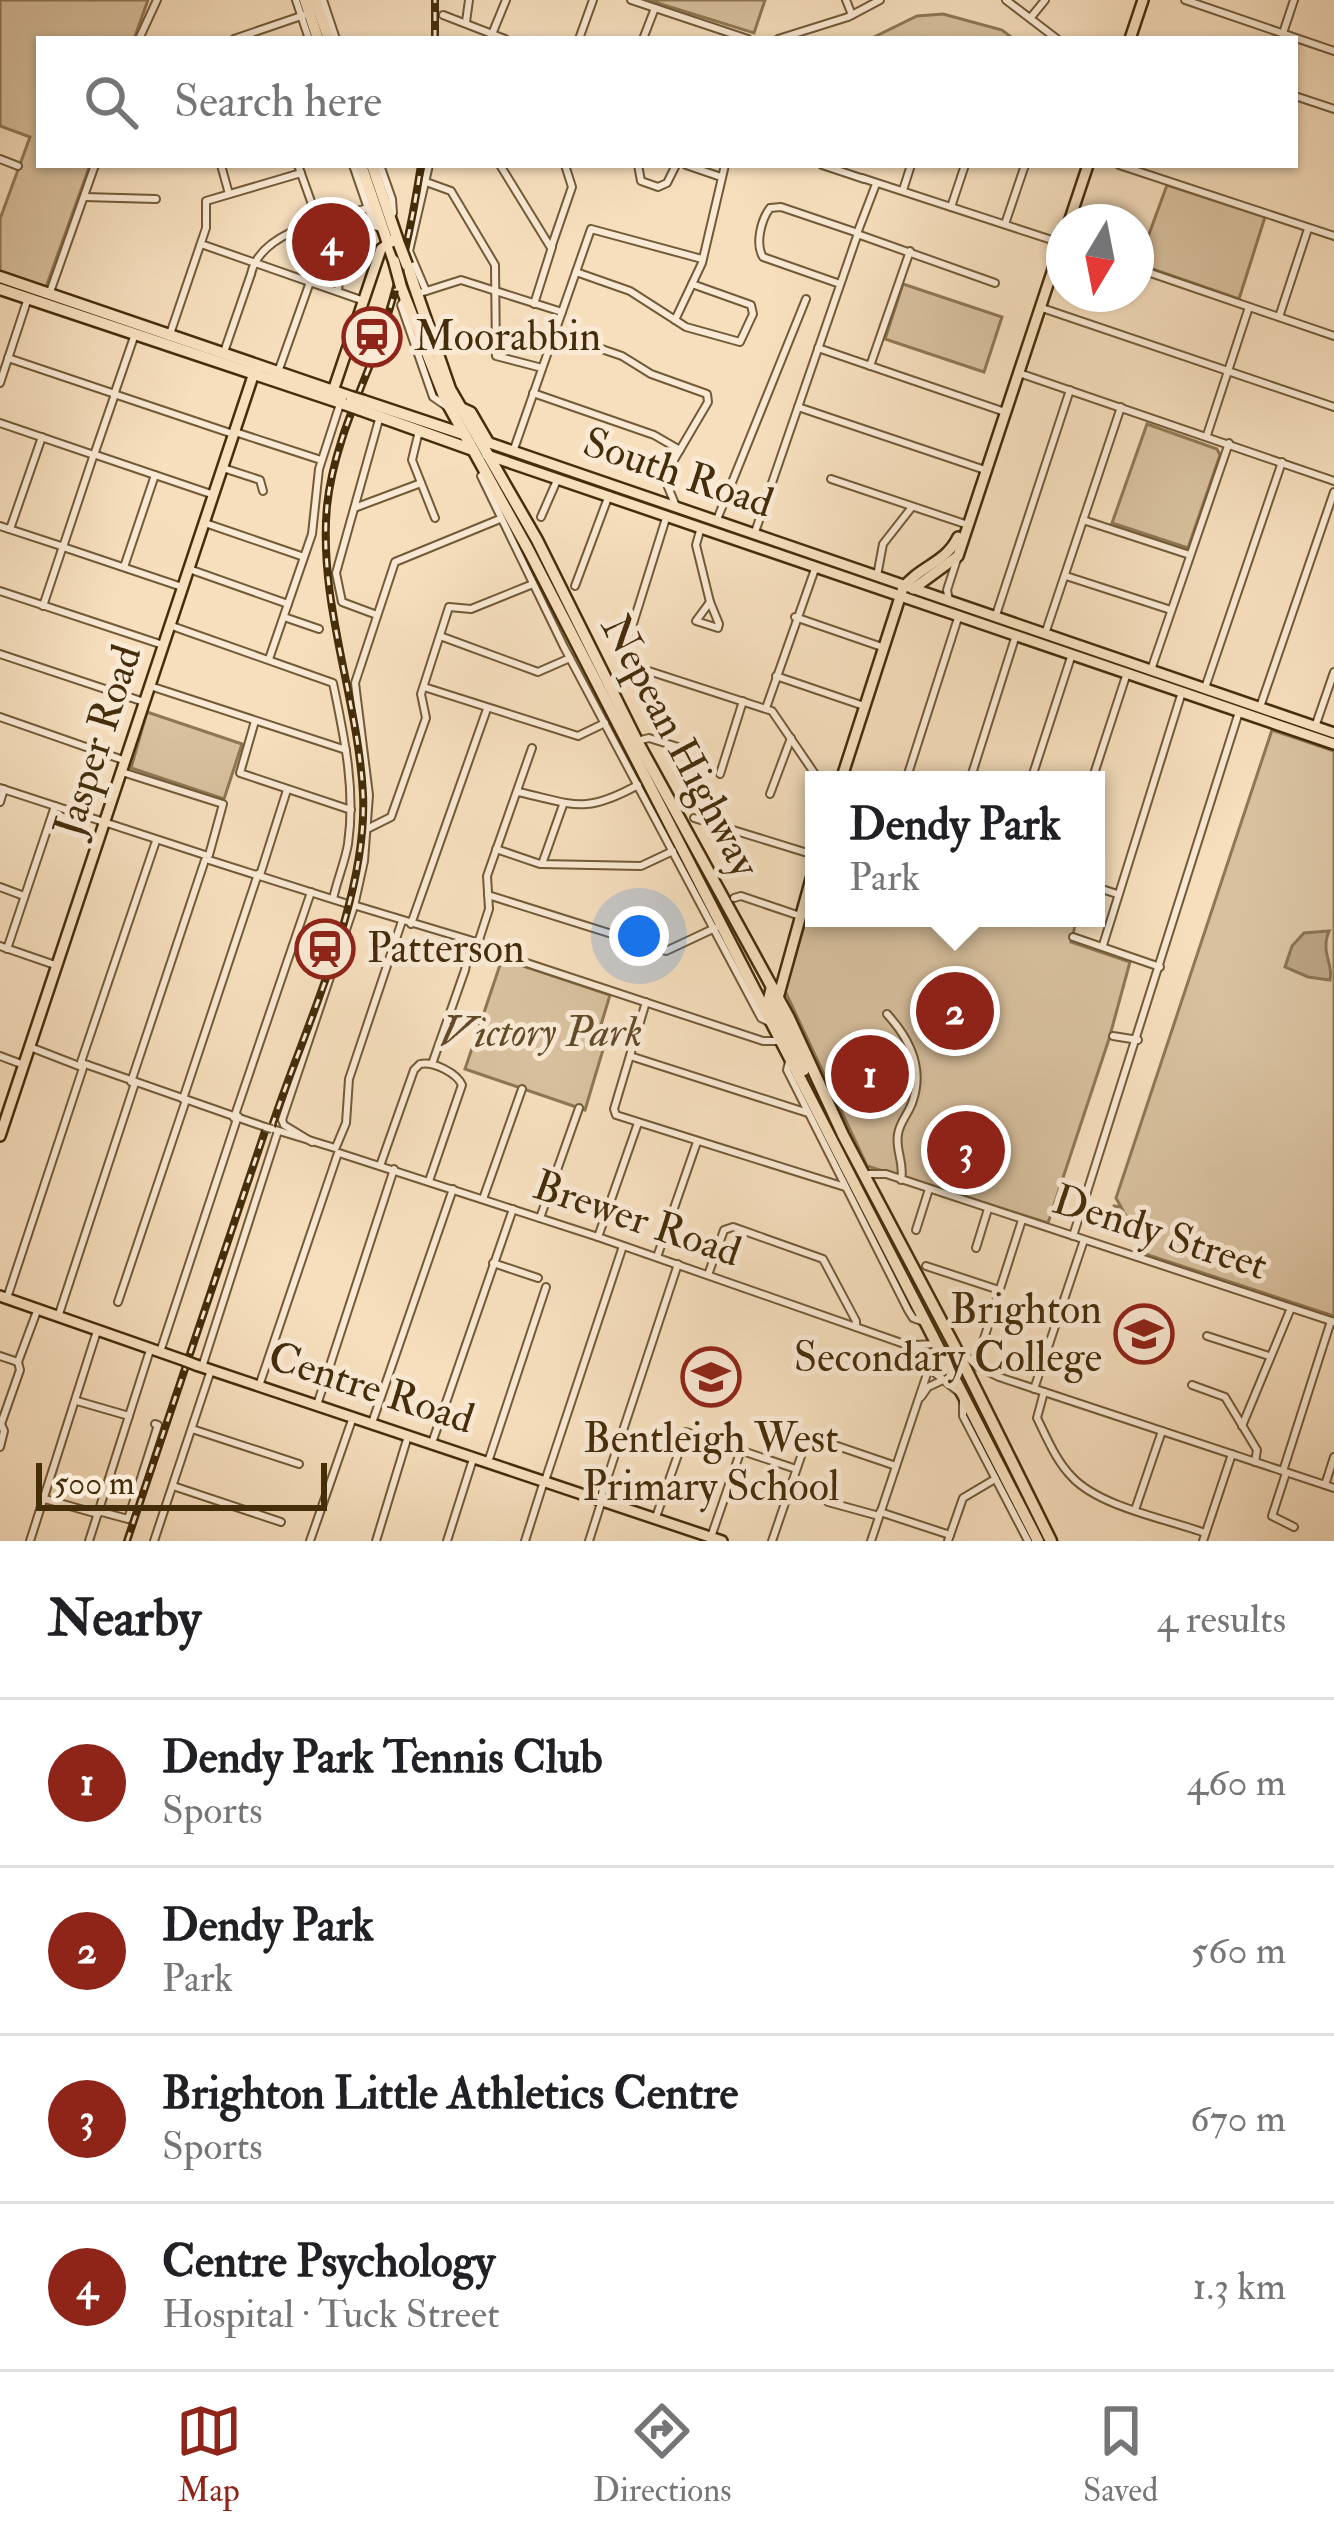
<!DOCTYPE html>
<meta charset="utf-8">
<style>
:root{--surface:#fff;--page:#f2f2f2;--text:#202124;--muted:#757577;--line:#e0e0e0;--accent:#8f2418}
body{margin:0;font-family:"IM FELL Double Pica",serif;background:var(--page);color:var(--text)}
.compass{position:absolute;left:1046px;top:204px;width:108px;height:108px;border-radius:50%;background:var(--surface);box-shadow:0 3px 9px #0004;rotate:190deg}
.scale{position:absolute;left:36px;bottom:30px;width:291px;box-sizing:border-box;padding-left:12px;border:6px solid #452d0a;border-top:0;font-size:33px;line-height:42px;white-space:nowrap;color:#452d0a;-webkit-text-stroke:9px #faead5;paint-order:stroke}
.you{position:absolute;left:639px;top:936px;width:42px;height:42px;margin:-30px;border:9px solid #fff;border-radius:50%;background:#1a73e8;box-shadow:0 0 0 18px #1a73e833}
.badge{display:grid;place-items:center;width:78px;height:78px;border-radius:50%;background:var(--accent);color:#fff;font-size:39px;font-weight:700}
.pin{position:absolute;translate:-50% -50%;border:6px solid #fff;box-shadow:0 3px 12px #0006}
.popup{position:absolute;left:805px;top:771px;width:300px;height:156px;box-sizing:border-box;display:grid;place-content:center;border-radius:0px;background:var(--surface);filter:drop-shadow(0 3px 9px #0005);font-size:39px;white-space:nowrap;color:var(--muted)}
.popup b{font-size:45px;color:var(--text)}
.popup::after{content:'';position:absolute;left:50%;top:100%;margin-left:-24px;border:24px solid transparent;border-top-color:var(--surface)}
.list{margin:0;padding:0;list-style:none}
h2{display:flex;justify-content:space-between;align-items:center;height:156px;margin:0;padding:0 48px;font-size:51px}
h2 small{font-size:39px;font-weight:400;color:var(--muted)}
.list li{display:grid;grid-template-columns:78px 1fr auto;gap:36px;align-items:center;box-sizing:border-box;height:168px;padding:0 48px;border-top:3px solid var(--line)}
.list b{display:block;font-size:45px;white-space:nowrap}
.list p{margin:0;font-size:39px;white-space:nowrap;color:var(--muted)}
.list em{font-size:39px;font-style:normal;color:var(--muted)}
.icon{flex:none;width:66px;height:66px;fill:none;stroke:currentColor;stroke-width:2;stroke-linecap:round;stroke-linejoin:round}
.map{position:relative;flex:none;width:1334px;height:1541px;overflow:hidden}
.search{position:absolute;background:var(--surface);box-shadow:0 3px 9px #0004;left:36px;right:36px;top:36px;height:132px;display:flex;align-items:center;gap:30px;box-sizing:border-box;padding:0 42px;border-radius:0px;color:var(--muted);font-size:45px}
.sheet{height:828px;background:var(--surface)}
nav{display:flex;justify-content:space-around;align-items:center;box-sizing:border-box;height:168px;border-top:3px solid var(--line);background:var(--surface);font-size:33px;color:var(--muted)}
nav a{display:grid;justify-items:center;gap:6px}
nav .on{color:var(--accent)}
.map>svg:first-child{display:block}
.green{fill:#d9c19f;stroke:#8f7754;stroke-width:3}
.water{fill:#baa281;stroke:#8b7351;stroke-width:3}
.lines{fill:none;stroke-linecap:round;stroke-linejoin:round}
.minor-casing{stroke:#725a37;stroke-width:10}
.major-casing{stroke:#452d0a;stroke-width:14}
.highway-casing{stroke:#452d0a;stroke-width:15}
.minor{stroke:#faead5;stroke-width:6}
.major{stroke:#f7dfbe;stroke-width:9}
.highway{stroke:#f7dfbe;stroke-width:10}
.rail-casing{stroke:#452d0a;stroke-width:8}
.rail{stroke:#faead5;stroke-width:3;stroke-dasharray:9;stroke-linecap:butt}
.minor-bridge-casing{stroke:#725a37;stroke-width:10;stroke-linecap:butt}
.major-bridge-casing{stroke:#452d0a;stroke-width:14;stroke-linecap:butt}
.highway-bridge-casing{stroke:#452d0a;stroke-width:15;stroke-linecap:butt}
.minor-bridge{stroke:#faead5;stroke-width:6}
.major-bridge{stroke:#f7dfbe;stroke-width:9}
.highway-bridge{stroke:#f7dfbe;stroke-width:10}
.labels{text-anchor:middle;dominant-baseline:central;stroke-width:10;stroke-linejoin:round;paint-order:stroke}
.poi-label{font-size:42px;fill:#452d0a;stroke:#faead5;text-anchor:start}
.street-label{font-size:42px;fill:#452d0a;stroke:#faead5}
.park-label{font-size:42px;font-style:italic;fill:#634b28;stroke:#faead5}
</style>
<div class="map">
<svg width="1334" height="1541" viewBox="0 0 1334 1541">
<rect width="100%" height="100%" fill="#f7dfbe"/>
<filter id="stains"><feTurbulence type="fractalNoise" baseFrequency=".00167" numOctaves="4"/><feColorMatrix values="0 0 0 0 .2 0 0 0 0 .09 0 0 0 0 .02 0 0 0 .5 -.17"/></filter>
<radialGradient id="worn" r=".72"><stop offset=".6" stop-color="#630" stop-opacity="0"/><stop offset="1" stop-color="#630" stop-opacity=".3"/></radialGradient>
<g class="green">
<polygon points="0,0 148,0 134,39 39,39 39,165 90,165 46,287 0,271 0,219 30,137 0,126"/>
<polygon points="648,0 765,0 754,33"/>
<polygon points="943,14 1002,30 1014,39 870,39 917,16"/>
<polygon points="1167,185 1265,217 1239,299 1138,264"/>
<polygon points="903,284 1002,317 984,372 885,339"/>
<polygon points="1147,424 1217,449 1220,455 1188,548 1112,523"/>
<polygon points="147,712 242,744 224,799 131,768"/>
<polygon points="1272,730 1334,751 1334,1316 1148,1255 1122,1209 1116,1224 1109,1221 1114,1206 1121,1207 1116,1198"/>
<polygon points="814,892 814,918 1077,918 1071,942 1130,962 1109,1039 1048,1223 867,1166 785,991"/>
<polygon points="502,959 610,995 600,1028 608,1033 585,1110 465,1069"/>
</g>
<path class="water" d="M 1329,931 C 1320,953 1334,964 1330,980 L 1308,977 L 1285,967 L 1292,946 L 1304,933 Z"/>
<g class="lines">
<defs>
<g id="minor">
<polyline points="296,0 309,39"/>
<polyline points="323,0 336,39"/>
<polyline points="631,0 748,39"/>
<polyline points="846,0 852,15"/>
<polyline points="1006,0 1057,39"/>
<polyline points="1185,0 1334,51"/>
<polyline points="443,15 505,39"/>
<polyline points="1032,16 1045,0"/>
<polyline points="466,22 469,0"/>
<polyline points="1283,33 1294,0"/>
<polyline points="139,39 157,0"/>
<polyline points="234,39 310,13"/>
<polyline points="490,39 506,0"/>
<polyline points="579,39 593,0"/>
<polyline points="643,39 655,8"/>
<polyline points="778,39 848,17 880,0"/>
<polyline points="1295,96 1334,109"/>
<polyline points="0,159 18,166"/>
<polyline points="221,165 229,194"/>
<polyline points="298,165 339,280 338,291"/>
<polyline points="353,165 374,226 382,228"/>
<polyline points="380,165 392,199 393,213"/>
<polyline points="500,165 551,248 572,187 565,165"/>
<polyline points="638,165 641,181 658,187 667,183 676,165"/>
<polyline points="686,165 721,177"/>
<polyline points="822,165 864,179"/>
<polyline points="1119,165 1334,236"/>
<polyline points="862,178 1061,243"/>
<polyline points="426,182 451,191 495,265 496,356 542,368"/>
<polyline points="903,190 911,165"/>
<polyline points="84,197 156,199"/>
<polyline points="951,207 965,165"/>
<polyline points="1005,224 1025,165"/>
<polyline points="858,231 876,184"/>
<polyline points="860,235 995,283"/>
<polyline points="201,244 364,301"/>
<polyline points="1136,268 1334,336"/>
<polyline points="576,272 630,291 686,327 740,342 753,314 751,305 692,284"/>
<path d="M 251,274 C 260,231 331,218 368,208"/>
<path d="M 840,284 L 763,257 C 755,244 761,220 770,208 L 781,207 L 855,232"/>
<polyline points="426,291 409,251 429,165"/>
<polyline points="50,292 95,165"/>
<polyline points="417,294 461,280 562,312"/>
<polyline points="405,299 401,305 433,397 449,408"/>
<polyline points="534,304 552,247"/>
<polyline points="1042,308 1334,407"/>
<polyline points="1279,317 1308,229"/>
<polyline points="675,320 702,263 725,165"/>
<polyline points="555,333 622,356 651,374 707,394 708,402 664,477 675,504"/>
<polyline points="169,337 206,228 206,201 301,173"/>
<polyline points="818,348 1005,412"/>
<polyline points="224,352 251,274"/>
<polyline points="8,358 112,393"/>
<polyline points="870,366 910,251"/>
<polyline points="278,372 310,282"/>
<polyline points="1019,373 1334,481"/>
<polyline points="0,383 28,298"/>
<polyline points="115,392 135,334"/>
<polyline points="533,393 654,435 680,450"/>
<polyline points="117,395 233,434"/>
<polyline points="798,407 985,470"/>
<polyline points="0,423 91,454"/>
<polyline points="419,431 412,460 435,518"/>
<polyline points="235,432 321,460"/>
<polyline points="1207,435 1249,307"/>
<polyline points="514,449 591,229 702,259"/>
<polyline points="95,452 114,397"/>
<polyline points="96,455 214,495"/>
<polyline points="223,468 260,480 263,491"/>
<polyline points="481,476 564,647 761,1018 769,1022"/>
<polyline points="831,479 968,525"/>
<polyline points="357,507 421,483"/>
<polyline points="667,515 621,662 772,711 819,780"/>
<polyline points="541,517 558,478"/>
<polyline points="1083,520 1190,555"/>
<polyline points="716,522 806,299"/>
<polyline points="205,523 304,557"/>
<polyline points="0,526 61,546"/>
<polyline points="701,527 696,545 710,602"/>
<polyline points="10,529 42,437"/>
<polyline points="754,535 857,236"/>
<polyline points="64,544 93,457"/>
<polyline points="66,548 182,587"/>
<polyline points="124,567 155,475"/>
<polyline points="189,569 288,604"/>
<polyline points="877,576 883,544 912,507"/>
<polyline points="1066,576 1171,610"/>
<polyline points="575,586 609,495"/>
<polyline points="0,591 163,645"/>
<polyline points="949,601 947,590 958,556"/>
<polygon points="710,602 719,624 718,628 696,621"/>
<polyline points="43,606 62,549"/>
<polyline points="377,615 342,602 336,573 380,416"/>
<polyline points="996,615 1070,390"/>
<polyline points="284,617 319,629"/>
<polyline points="795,617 882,647"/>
<path d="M 169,625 L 333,683 C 344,736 356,789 348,844 C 345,862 337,880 333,899"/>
<polyline points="1045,634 1121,407"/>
<polyline points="440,636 538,672 570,658"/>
<polyline points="0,654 144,702"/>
<polyline points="269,659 312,534 319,469 340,404"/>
<polyline points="1151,670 1229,443"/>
<polyline points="776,676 864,706"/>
<polyline points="150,686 346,750"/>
<polyline points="424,687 578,736 605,723"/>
<polyline points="1205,688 1282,462"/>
<polyline points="1260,707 1334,492"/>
<polyline points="766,708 815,569"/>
<polyline points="0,717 126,761"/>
<polyline points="255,721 240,773 351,810"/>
<polyline points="1315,727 1334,672"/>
<polyline points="637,741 649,738 678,747"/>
<polyline points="122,772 223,804 209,855"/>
<polyline points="720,774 743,701"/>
<polyline points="906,780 958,618"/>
<polyline points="970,780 1016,635"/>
<polyline points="1031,780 1072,654"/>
<polyline points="1092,780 1127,673"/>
<polyline points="0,788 205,855"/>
<path d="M 518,792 C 574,804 583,815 638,785"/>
<polyline points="770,794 791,738"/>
<polyline points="0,802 4,789"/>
<polyline points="694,818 814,855"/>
<polyline points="369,828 391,817 426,718 421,694 449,607 471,609 533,584"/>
<polyline points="496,849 540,864 641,866 673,851"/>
<polyline points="209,860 351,905"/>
<polyline points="542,864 563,805"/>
<polyline points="260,875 287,790"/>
<polyline points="0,887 24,896"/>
<polyline points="1096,887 1117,894"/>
<polyline points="488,895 666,951 715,928"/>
<polyline points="734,898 741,896 800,916"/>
<polyline points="350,904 473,941"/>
<polyline points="411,924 487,709"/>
<polyline points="1073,937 1160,967"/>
<polyline points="478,943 489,909 487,876 532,748"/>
<polyline points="1103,945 1182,692"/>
<polyline points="0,946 55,965"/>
<polyline points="475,946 763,1041 778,1041"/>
<polyline points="7,949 55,806"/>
<polyline points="646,1002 614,1109 616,1115 845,1187"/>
<path d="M 887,1014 C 909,1038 924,1067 913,1100 C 910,1112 900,1121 898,1134 C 895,1151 905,1163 901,1180"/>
<polyline points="1113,1036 1138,1040"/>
<polyline points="30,1047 79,1066"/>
<polyline points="0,1056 24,1065"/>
<polyline points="630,1056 808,1113"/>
<polyline points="81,1062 156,841"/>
<polyline points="789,1062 787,1070 908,1310 913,1318 924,1322"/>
<polyline points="85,1064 265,1127"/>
<polyline points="432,1064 465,970 470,946"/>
<polyline points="131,1082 205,860"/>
<polyline points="183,1099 258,874"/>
<polyline points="234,1118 311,892"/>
<polyline points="276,1130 335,1148"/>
<polyline points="312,1142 284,1125 282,1120 354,906 364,861 369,795 355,683 395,562 500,519"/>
<polyline points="336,1147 346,1123 349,1079 402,921"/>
<polyline points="339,1153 598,1237 910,1346 925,1353 936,1374 960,1393"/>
<path d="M 381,1163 L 414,1070 L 420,1064 C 433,1061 457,1073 462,1085 L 429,1181"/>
<polyline points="863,1174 886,1174 1334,1322"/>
<polyline points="483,1199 522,1089"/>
<polyline points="540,1218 579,1108"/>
<polyline points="916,1230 929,1189"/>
<polyline points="1073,1236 1239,712"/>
<polyline points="598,1237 638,1123"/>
<polyline points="976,1248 988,1209"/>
<polyline points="657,1257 697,1142"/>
<polyline points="493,1263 538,1278"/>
<polyline points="926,1266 999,1290"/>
<polyline points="708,1275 724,1230 733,1227 823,1259 856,1321 856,1327"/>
<polyline points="7,1298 83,1068"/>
<polyline points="118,1302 186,1100"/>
<polyline points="58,1317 135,1083"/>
<polyline points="1207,1336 1269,1356"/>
<polyline points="980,1351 1022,1220"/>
<polyline points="160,1352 238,1116"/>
<polyline points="962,1352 977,1366 999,1377 1334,1488"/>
<polyline points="0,1356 18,1362"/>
<polyline points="202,1367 278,1131"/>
<polyline points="1192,1385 1225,1397 1257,1450 1255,1462"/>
<polyline points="259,1386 338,1153"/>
<polyline points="1034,1389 1084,1240"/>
<path d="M 1044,1392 L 1037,1418 C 1047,1438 1056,1461 1072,1477 C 1100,1507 1167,1519 1205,1533"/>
<polyline points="921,1397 928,1387 943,1380"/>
<polyline points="963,1399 963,1416 1028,1541"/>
<polyline points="77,1401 129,1416"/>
<polyline points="317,1405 394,1169"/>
<polyline points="372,1423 453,1189"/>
<polyline points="1242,1426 1291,1308"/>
<polyline points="192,1429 299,1464"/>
<polyline points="432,1443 513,1209"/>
<polyline points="0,1447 4,1431 1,1424 20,1370 18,1362 37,1311"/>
<polyline points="488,1462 546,1287"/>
<polyline points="1283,1471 1331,1321"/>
<polyline points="1286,1473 1272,1516 1294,1527"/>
<polyline points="545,1481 623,1246"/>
<polyline points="1325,1485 1334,1457"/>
<polyline points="173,1486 281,1522"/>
<polyline points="45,1499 98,1514"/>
<polyline points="600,1500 678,1264"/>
<polyline points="828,1502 879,1516"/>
<polyline points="1136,1507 1162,1431"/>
<polyline points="98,1511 128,1519 158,1425 155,1424"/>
<polyline points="880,1512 950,1535"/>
<polyline points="656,1517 686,1432 796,1469"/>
<polyline points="711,1537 741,1450"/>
<polyline points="30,1541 97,1331"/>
<polyline points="89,1541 150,1350"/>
<polyline points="154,1541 211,1370"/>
<polyline points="310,1541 353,1417"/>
<polyline points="376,1541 408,1436"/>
<polyline points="447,1541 473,1459"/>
<polyline points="525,1541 544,1481"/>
<polyline points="589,1541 602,1500"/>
<polyline points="772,1541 808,1436 896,1466"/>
<polyline points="871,1541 937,1344 914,1345"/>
<polyline points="948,1541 963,1498 995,1479"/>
<polyline points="1203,1541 1232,1454"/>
</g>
<g id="major">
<polyline points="1130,39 1143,0"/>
<polyline points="1069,222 1088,165"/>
<polyline points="332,394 381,249 393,240"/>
<polyline points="460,407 471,412 489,443"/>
<polyline points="478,439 1334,733"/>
<polyline points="487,455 1334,744"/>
<polyline points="913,589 958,556 1064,236"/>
<path d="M 841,780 L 903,588 C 919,566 946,563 958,537"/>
<polyline points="778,998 814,868"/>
<polyline points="0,1136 256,367"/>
<polyline points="0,1296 183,1360"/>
<polyline points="196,1365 722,1541"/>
</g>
<g id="highway">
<polyline points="305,0 318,39"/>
<polyline points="315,0 329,39"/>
<polyline points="361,165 394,261"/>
<polyline points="372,165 399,244"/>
<polyline points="407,265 450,389 537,540 637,741 789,1018 843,1135 954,1345 1051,1541"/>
<polyline points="0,277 351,397"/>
<polyline points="401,287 445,399 528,549 1038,1541"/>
<polyline points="0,289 344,404"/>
<polyline points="364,401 463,434"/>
<polyline points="361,410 473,450"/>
<polyline points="772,987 769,999 804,1070"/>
</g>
</defs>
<use href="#minor" class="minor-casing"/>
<use href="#major" class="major-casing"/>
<use href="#highway" class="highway-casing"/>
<use href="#minor" class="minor"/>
<use href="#major" class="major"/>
<use href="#highway" class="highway"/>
<defs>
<g id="rail">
<polyline points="435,39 435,0"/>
<path d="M 272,1126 C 305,1026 368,899 363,794 C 358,698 318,603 327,506 C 333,448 359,395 379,342 C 399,285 412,225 421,165"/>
<polyline points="127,1541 265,1131"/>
</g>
</defs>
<use href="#rail" class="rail-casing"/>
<use href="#rail" class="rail"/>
<defs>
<polyline id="minor-bridge" points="265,1127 272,1129"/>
<polyline id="major-bridge" points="183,1360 196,1365"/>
<g id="highway-bridge">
<polyline points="399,244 407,265"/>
<polyline points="394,261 401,287"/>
<polyline points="351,397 364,401"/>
<polyline points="344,404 361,410"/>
</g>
</defs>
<use href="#minor-bridge" class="minor-bridge-casing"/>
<use href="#major-bridge" class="major-bridge-casing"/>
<use href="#highway-bridge" class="highway-bridge-casing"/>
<use href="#minor-bridge" class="minor-bridge"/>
<use href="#major-bridge" class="major-bridge"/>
<use href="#highway-bridge" class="highway-bridge"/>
</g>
<defs>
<symbol id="station-ring" viewBox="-11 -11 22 22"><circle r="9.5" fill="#faead5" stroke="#8f2418" stroke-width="1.5"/><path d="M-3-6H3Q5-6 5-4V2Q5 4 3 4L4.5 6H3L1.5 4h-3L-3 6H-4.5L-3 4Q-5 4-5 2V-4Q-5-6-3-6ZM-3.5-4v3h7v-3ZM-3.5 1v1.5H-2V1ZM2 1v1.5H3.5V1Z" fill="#8f2418"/></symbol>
<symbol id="school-ring" viewBox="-11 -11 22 22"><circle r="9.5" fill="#faead5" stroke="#8f2418" stroke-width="1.5"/><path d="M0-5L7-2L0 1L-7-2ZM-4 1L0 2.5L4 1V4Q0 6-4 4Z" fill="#8f2418"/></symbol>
</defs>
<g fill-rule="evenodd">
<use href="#station-ring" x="339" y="304" width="66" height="66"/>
<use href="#station-ring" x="292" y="916" width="66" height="66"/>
<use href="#school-ring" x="1111" y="1301" width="66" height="66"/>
<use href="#school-ring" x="678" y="1344" width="66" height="66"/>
</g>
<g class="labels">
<g class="poi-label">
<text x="414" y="337">Moorabbin</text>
<text x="367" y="949">Patterson</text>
<text x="1102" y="1310" text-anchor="end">Brighton<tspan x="1102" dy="48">Secondary College</tspan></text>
<text x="711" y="1439" text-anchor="middle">Bentleigh West<tspan x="711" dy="48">Primary School</tspan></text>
</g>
<g class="street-label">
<text transform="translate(678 473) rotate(19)">South Road</text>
<text transform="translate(98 741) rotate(-72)">Jasper Road</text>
<text transform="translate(680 746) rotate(62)">Nepean Highway</text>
<text transform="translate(637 1219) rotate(19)">Brewer Road</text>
<text transform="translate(1160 1233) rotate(18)">Dendy Street</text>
<text transform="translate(371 1388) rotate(18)">Centre Road</text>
</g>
<g class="park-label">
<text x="541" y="1033">Victory Park</text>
</g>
</g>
<rect width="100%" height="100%" filter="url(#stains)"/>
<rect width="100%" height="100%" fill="url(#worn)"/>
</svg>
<svg class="compass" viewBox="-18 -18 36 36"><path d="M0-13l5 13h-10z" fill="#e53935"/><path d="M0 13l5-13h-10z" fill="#757577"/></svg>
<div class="scale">500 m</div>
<div class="you"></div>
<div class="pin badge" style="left:870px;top:1074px">1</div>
<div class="pin badge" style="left:955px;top:1011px">2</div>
<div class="popup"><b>Dendy Park</b>Park</div>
<div class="pin badge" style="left:966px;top:1150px">3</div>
<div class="pin badge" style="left:331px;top:242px">4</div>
<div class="search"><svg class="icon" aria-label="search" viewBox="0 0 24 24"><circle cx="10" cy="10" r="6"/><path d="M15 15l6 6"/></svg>Search here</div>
</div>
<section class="sheet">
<h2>Nearby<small>4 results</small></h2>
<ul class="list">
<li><span class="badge">1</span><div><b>Dendy Park Tennis Club</b><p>Sports</p></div><em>460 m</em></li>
<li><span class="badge">2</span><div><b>Dendy Park</b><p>Park</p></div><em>560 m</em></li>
<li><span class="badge">3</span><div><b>Brighton Little Athletics Centre</b><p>Sports</p></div><em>670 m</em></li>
<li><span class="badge">4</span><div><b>Centre Psychology</b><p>Hospital · Tuck Street</p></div><em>1.3 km</em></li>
</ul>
</section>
<nav>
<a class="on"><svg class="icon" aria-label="map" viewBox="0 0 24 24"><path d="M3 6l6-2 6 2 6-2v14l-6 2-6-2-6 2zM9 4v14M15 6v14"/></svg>Map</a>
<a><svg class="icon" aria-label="directions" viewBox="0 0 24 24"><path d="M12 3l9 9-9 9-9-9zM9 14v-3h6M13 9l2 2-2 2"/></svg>Directions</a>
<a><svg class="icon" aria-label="saved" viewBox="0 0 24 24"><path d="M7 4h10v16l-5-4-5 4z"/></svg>Saved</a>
</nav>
